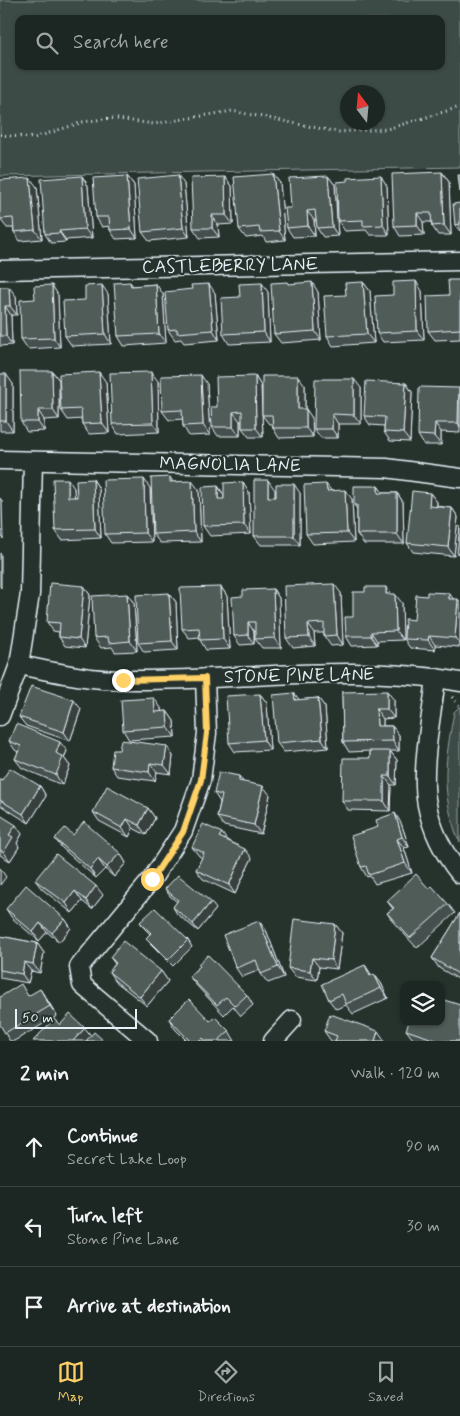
<!DOCTYPE html>
<meta charset="utf-8">
<style>
:root{--surface:#1c2622;--page:#29322f;--text:#f1f3f6;--muted:#a0a5a5;--line:#3a4340;--accent:#ffd166}
body{margin:0;font-family:Mynerve,sans-serif;background:var(--page);color:var(--text)}
.controls{position:absolute;right:15px;bottom:15px;display:grid;overflow:hidden;border-radius:10px;box-shadow:0 1px 4px #0004}
.controls button{width:45px;height:45px;display:grid;place-items:center;padding:0;border:0;border-bottom:1px solid var(--line);background:var(--surface);color:var(--text);font:25px sans-serif}
.compass{position:absolute;left:340px;top:85px;width:45px;height:45px;border-radius:50%;background:var(--surface);box-shadow:0 1px 4px #0004;rotate:344deg}
.scale{position:absolute;left:15px;bottom:12px;width:122px;box-sizing:border-box;padding-left:5px;border:2px solid #e8f1f8;border-top:0;font-size:14px;line-height:18px;white-space:nowrap;color:#e8f1f8;-webkit-text-stroke:4px #26332d;paint-order:stroke}
.stop{position:absolute;width:15px;height:15px;margin:-11px;border:4px solid #ffd166;border-radius:50%;background:#fff}
.stop.end{background:#ffd166;border-color:#fff;box-shadow:0 1px 5px #0008}
.list{margin:0;padding:0;list-style:none}
h2{display:flex;justify-content:space-between;align-items:center;height:65px;margin:0;padding:0 20px;font-size:21px}
h2 small{font-size:16px;font-weight:400;color:var(--muted)}
.list li{display:grid;grid-template-columns:32px 1fr auto;gap:15px;align-items:center;box-sizing:border-box;height:80px;padding:0 20px;border-top:1px solid var(--line)}
.list b{display:block;font-size:19px;white-space:nowrap}
.list p{margin:0;font-size:16px;white-space:nowrap;color:var(--muted)}
.list em{font-size:16px;font-style:normal;color:var(--muted)}
.icon{flex:none;width:28px;height:28px;fill:none;stroke:currentColor;stroke-width:2;stroke-linecap:round;stroke-linejoin:round}
.map{position:relative;flex:none;width:460px;height:1041px;overflow:hidden}
.search{position:absolute;background:var(--surface);box-shadow:0 1px 4px #0004;left:15px;right:15px;top:15px;height:55px;display:flex;align-items:center;gap:12px;box-sizing:border-box;padding:0 18px;border-radius:10px;color:var(--muted);font-size:19px}
.sheet{height:305px;background:var(--surface)}
nav{display:flex;justify-content:space-around;align-items:center;box-sizing:border-box;height:70px;border-top:1px solid var(--line);background:var(--surface);font-size:14px;color:var(--muted)}
nav a{display:grid;justify-items:center;gap:2px}
nav .on{color:var(--accent)}
.map>svg:first-child{display:block}
.green{fill:#3e4b47;stroke:#939ea0;fill-rule:evenodd}
.lines{fill:none;stroke-linecap:round;stroke-linejoin:round}
.street-casing{stroke:#e8f1f8;stroke-width:21}
.path{stroke:#e8f1f8;stroke-width:3;stroke-dasharray:1 4;stroke-linecap:butt}
.street{stroke:#26332d;stroke-width:18}
.wall{fill:#454f4d;stroke:#e8f1f8}
.shaded-wall{fill:#38403e;stroke:#e8f1f8}
.building{fill:#505c59;stroke:#e8f1f8}
.route{stroke:#ffd166;stroke-width:6}
.labels{text-anchor:middle;dominant-baseline:central;stroke-width:4.5;stroke-linejoin:round;paint-order:stroke}
.street-label{font-size:18px;fill:#e8f1f8;stroke:#26332d}
</style>
<div class="map">
<svg width="460" height="1041" viewBox="0 0 460 1041">
<rect width="100%" height="100%" fill="#26332d"/>
<filter id="ink" filterUnits="userSpaceOnUse"><feTurbulence type="fractalNoise" baseFrequency=".02" numOctaves="2"/><feDisplacementMap in="SourceGraphic" scale="10" xChannelSelector="R" yChannelSelector="G"/><feConvolveMatrix kernelMatrix="1 2 1 2 8 2 1 2 1" color-interpolation-filters="sRGB"/></filter>
<g filter="url(#ink)">
<g class="green">
<path d="M 0,0 L 460,0 L 460,167 L 0,176 ZM 19,19 L 441,19 L 441,66 L 19,66 ZM 348,92 L 378,92 L 378,122 L 348,122 Z"/>
<path d="M 460,706 L 460,842 C 456,835 454,828 452,820 C 441,781 447,751 454,712 Z"/>
</g>
<g class="lines">
<defs>
<g id="street">
<polyline points="0,270 460,261"/>
<polyline points="0,460 386,468 460,478"/>
<path d="M 19,665 C 54,672 89,680 124,680 C 236,682 349,662 460,682"/>
<path d="M 436,678 C 432,715 420,769 427,805 C 432,831 444,854 460,874"/>
<polyline points="0,716 19,665 30,594 33,461"/>
<polyline points="148,1041 82,985 79,967 152,879 183,831 201,780 207,733 205,678"/>
<polyline points="273,1041 292,1020"/>
</g>
</defs>
<use href="#street" class="street-casing"/>
<g class="path">
<polyline points="0,135 34,138 83,122 110,118 154,124 232,111 338,132 387,129 460,107"/>
<polyline points="452,697 460,707"/>
</g>
<use href="#street" class="street"/>
</g>
<g class="wall">
<polygon points="442,172 449,182 451,235 438,235 432,226 431,222 423,222 424,235 400,236 394,226"/>
<polygon points="82,176 88,186 92,238 66,240 66,242 51,243 45,234"/>
<polygon points="127,176 134,185 137,238 116,239 110,230 110,226 102,227 96,217"/>
<polygon points="328,176 335,185 338,236 323,237 317,228 316,220 314,220 315,236 293,237 287,228 291,208"/>
<polygon points="225,177 232,186 233,224 218,225 219,237 200,238 193,228"/>
<polygon points="280,183 285,240 266,242 263,236 246,238 239,229"/>
<polygon points="184,184 189,237 149,241 142,232"/>
<polygon points="387,186 389,235 370,235 366,230 345,231 338,221"/>
<polygon points="37,187 42,239 20,241 14,232 13,228 7,228 0,219"/>
<polygon points="460,203 460,231 455,225"/>
<polygon points="460,280 460,339 435,340 428,331"/>
<polygon points="130,282 133,286 156,284 163,294 166,343 124,346 118,336"/>
<polygon points="288,282 289,284 318,292 321,340 281,343 274,334"/>
<polygon points="363,282 370,291 374,343 333,346 327,336 346,295"/>
<polygon points="0,287 16,296 17,315 11,315 12,345 0,346"/>
<polygon points="422,291 424,340 383,342 377,333 393,295"/>
<polygon points="268,292 270,342 229,344 223,334 240,297"/>
<polygon points="215,293 219,340 184,343 181,339 175,340 168,330"/>
<polygon points="108,294 111,344 72,346 65,336 85,300"/>
<polygon points="58,295 60,347 28,349 21,339"/>
<polygon points="52,371 59,380 59,419 44,420 44,431 27,432 21,422"/>
<polygon points="0,374 13,384 13,431 0,431"/>
<polygon points="255,376 261,386 263,437 249,437 242,428 242,421 240,421 240,436 218,436 212,427 217,407"/>
<polygon points="158,381 159,432 118,434 112,424"/>
<polygon points="106,382 109,433 89,434 82,424 82,419 68,420 61,410"/>
<polygon points="406,383 412,392 410,442 390,441 384,432 384,426 370,425 364,416"/>
<polygon points="207,384 210,435 189,436 183,426 183,419 169,420 162,411"/>
<polygon points="305,385 305,409 312,418 313,437 279,438 273,428 273,424 269,424 262,415"/>
<polygon points="361,388 361,424 338,424 338,438 321,438 314,429"/>
<polygon points="460,390 460,433 441,432 441,445 424,445 418,435"/>
<polygon points="170,477 173,482 199,490 201,542 160,543 153,534"/>
<polygon points="93,479 99,489 101,538 62,540 55,530 74,488 74,497 77,497"/>
<polygon points="243,482 249,492 251,534 210,536 203,526 218,486 224,495"/>
<polygon points="378,486 383,493 397,493 403,502 404,544 364,544 357,534 357,509 354,505"/>
<polygon points="150,488 152,542 111,543 105,534"/>
<polygon points="275,490 275,497 300,493 300,545 261,545 254,536"/>
<polygon points="430,493 437,502 437,506 452,508 458,517 454,556 413,552 407,543"/>
<polygon points="352,499 354,542 313,544 306,534"/>
<polygon points="84,586 90,595 85,648 65,646 59,637 59,632 53,631 47,622"/>
<polygon points="221,587 227,596 230,649 206,650 200,640 200,637 189,638 182,629"/>
<polygon points="273,589 279,598 281,648 262,648 255,639 255,632 254,632 254,644 240,645 234,636 243,596"/>
<polygon points="169,593 176,602 178,650 144,652 138,643"/>
<polygon points="341,593 343,645 331,646 324,636 324,633 314,633 315,646 293,648 286,638"/>
<polygon points="449,593 453,599 460,602 460,647 435,645 435,650 410,648 404,639 427,596"/>
<polygon points="127,594 134,603 137,651 115,652 112,647 101,648 94,638"/>
<polygon points="391,594 402,603 403,640 377,641 377,645 352,646 346,636 353,617"/>
<polygon points="342,692 394,700 394,718 383,719 383,726 392,726 399,735 399,751 390,751 397,760 396,785 391,785 390,811 348,810 342,801 370,758 370,751 349,752 343,742"/>
<polygon points="294,693 299,700 318,698 325,707 328,748 284,752 277,743"/>
<polygon points="260,694 267,703 270,750 235,752 229,743"/>
<polygon points="161,708 161,712 167,711 174,721 175,737 129,740 123,730"/>
<polygon points="81,709 70,741 26,726 19,717"/>
<polygon points="9,741 67,751 64,758 70,766 62,785 22,768 15,759 18,752 15,750"/>
<polygon points="167,746 173,756 171,774 157,772 155,781 117,776 111,767 119,750"/>
<polygon points="239,776 243,782 270,795 261,834 224,826 217,817 220,802 214,793"/>
<polygon points="0,779 2,780 40,786 46,796 29,823 0,805"/>
<polygon points="148,808 155,818 146,835 133,828 129,837 99,821 93,812"/>
<polygon points="0,815 22,834 17,843 19,847 10,861 0,855"/>
<polygon points="401,823 409,847 404,848 412,873 375,884 370,876 367,877 361,867"/>
<polygon points="73,835 120,853 126,863 114,877 105,869 96,878 62,848 55,839"/>
<polygon points="227,840 252,858 235,894 203,879 196,870 202,858 199,856 192,847"/>
<polygon points="35,880 103,895 92,909 82,901 72,913 42,889"/>
<polygon points="165,889 216,909 198,931 177,914 173,907 177,902 170,896"/>
<polygon points="429,889 448,904 455,913 417,948 394,923 387,913 393,909 387,901"/>
<polygon points="6,909 65,919 71,928 59,942 47,932 39,941 12,918"/>
<polygon points="460,913 460,980 439,968 432,958"/>
<polygon points="259,921 266,930 284,977 268,983 261,974 260,970 242,977 236,968"/>
<polygon points="140,922 188,940 192,947 173,966 151,944 146,938 150,934 145,929"/>
<polygon points="335,924 342,933 337,969 319,967 317,980 295,977 288,968"/>
<polygon points="0,936 37,943 44,953 40,973 31,971 28,983 0,978"/>
<polygon points="110,957 161,971 168,981 147,1006 115,981 109,972 115,964"/>
<polygon points="199,967 247,995 253,1005 241,1016 233,1006 224,1015 196,985 189,976"/>
<polygon points="372,975 381,983 388,998 353,1014 346,1005 336,1009 329,1000"/>
<polygon points="29,995 46,998 57,1016 14,1041 10,1041 5,1033"/>
<polygon points="169,1019 210,1021 229,1031 235,1041 187,1041 175,1029"/>
<polygon points="406,1030 460,1041 418,1041 413,1039"/>
<polygon points="324,1031 385,1041 331,1041"/>
</g>
<g class="shaded-wall">
<polygon points="442,172 449,182 451,235 444,225"/>
<polygon points="273,174 280,183 285,240 279,231"/>
<polygon points="178,175 184,184 189,237 183,228"/>
<polygon points="82,176 88,186 92,238 85,229"/>
<polygon points="127,176 134,185 137,238 131,229"/>
<polygon points="328,176 335,185 338,236 332,227"/>
<polygon points="381,176 387,186 389,235 383,225"/>
<polygon points="225,177 232,186 233,224 226,215"/>
<polygon points="30,178 37,187 42,239 35,230"/>
<polygon points="307,211 314,220 315,236 308,226"/>
<polygon points="417,213 423,222 424,235 417,225"/>
<polygon points="212,215 218,225 219,237 212,228"/>
<polygon points="59,231 66,240 66,242 60,233"/>
<polygon points="416,281 422,291 424,340 417,331"/>
<polygon points="312,282 318,292 321,340 315,331"/>
<polygon points="363,282 370,291 374,343 367,334"/>
<polygon points="262,283 268,292 270,342 264,332"/>
<polygon points="156,284 163,294 166,343 159,334"/>
<polygon points="209,284 215,293 219,340 213,330"/>
<polygon points="52,285 58,295 60,347 54,338"/>
<polygon points="102,285 108,294 111,344 105,334"/>
<polygon points="9,287 16,296 17,315 10,306"/>
<polygon points="5,306 11,315 12,345 6,336"/>
<polygon points="52,371 59,380 59,419 53,410"/>
<polygon points="99,372 106,382 109,433 102,423"/>
<polygon points="151,372 158,381 159,432 153,423"/>
<polygon points="6,374 13,384 13,431 6,421"/>
<polygon points="201,375 207,384 210,435 203,425"/>
<polygon points="255,376 261,386 263,437 256,428"/>
<polygon points="298,376 305,385 305,418 298,409"/>
<polygon points="354,379 361,388 361,424 354,415"/>
<polygon points="406,383 412,392 410,442 403,433"/>
<polygon points="459,388 460,390 460,427 458,423"/>
<polygon points="306,409 312,418 313,437 306,428"/>
<polygon points="38,410 44,420 44,431 38,422"/>
<polygon points="233,412 240,421 240,436 233,427"/>
<polygon points="332,414 338,424 338,438 332,429"/>
<polygon points="435,423 441,432 441,445 434,436"/>
<polygon points="68,479 74,488 75,506 68,497"/>
<polygon points="93,479 99,489 101,538 95,529"/>
<polygon points="144,479 150,488 152,542 145,533"/>
<polygon points="268,480 275,490 275,506 268,497"/>
<polygon points="192,481 199,490 201,542 194,532"/>
<polygon points="243,482 249,492 251,534 244,525"/>
<polygon points="294,484 300,493 300,545 294,536"/>
<polygon points="326,484 333,493 327,491"/>
<polygon points="218,486 224,496 225,508 218,499"/>
<polygon points="378,486 385,496 378,493"/>
<polygon points="345,490 352,499 354,542 347,533"/>
<polygon points="397,493 403,502 404,544 397,534"/>
<polygon points="430,493 437,502 436,515 429,506"/>
<polygon points="0,498 2,501 3,539 0,535"/>
<polygon points="452,508 458,517 454,556 448,547"/>
<polygon points="0,553 1,555 1,588 0,586"/>
<polygon points="334,584 341,593 343,645 337,635"/>
<polygon points="84,586 90,595 85,648 79,639"/>
<polygon points="221,587 227,596 230,649 223,639"/>
<polygon points="386,587 393,596 386,594"/>
<polygon points="273,589 279,598 281,648 275,638"/>
<polygon points="169,593 176,602 178,650 172,641"/>
<polygon points="449,593 456,603 449,599"/>
<polygon points="127,594 134,603 137,651 130,641"/>
<polygon points="395,594 402,603 403,640 396,631"/>
<polygon points="458,599 460,602 460,644 455,638"/>
<polygon points="248,622 254,632 254,644 248,635"/>
<polygon points="308,624 314,633 315,646 309,637"/>
<polygon points="371,632 377,641 377,645 371,636"/>
<polygon points="429,636 435,645 435,650 428,640"/>
<polygon points="387,691 394,700 394,718 387,709"/>
<polygon points="294,693 301,702 295,700"/>
<polygon points="260,694 267,703 270,750 264,740"/>
<polygon points="154,698 161,708 162,721 155,712"/>
<polygon points="318,698 325,707 328,748 322,739"/>
<polygon points="74,700 81,709 70,741 64,732"/>
<polygon points="376,709 383,719 383,735 377,726"/>
<polygon points="167,711 174,721 175,737 168,727"/>
<polygon points="392,726 399,735 399,751 393,741"/>
<polygon points="60,742 67,751 64,758 70,766 62,785 56,775 56,753"/>
<polygon points="167,746 173,756 171,774 164,765"/>
<polygon points="390,751 397,760 396,785 390,776"/>
<polygon points="150,763 157,772 155,781 149,772"/>
<polygon points="239,776 246,786 239,781"/>
<polygon points="384,776 391,785 390,811 384,801"/>
<polygon points="40,786 46,796 29,823 23,814"/>
<polygon points="263,786 270,795 261,834 254,825"/>
<polygon points="148,808 155,818 146,835 139,825"/>
<polygon points="395,813 401,823 409,847 402,837"/>
<polygon points="127,819 133,828 129,837 122,828"/>
<polygon points="16,825 22,834 17,843 19,847 10,861 4,852 9,835"/>
<polygon points="222,833 228,842 219,837"/>
<polygon points="397,839 404,848 412,873 405,863"/>
<polygon points="245,849 252,858 235,894 229,885"/>
<polygon points="120,853 126,863 114,877 107,867"/>
<polygon points="98,859 105,869 96,878 90,869"/>
<polygon points="0,868 6,877 0,885"/>
<polygon points="96,886 103,895 92,909 86,900"/>
<polygon points="75,891 82,901 72,913 66,903"/>
<polygon points="211,902 216,909 198,931 193,924"/>
<polygon points="65,919 71,928 59,942 52,933"/>
<polygon points="259,921 266,930 284,977 278,967"/>
<polygon points="40,923 47,932 39,941 33,932"/>
<polygon points="335,924 342,933 337,969 331,960"/>
<polygon points="37,943 44,953 40,973 33,964"/>
<polygon points="312,958 319,967 317,980 310,971"/>
<polygon points="24,962 31,971 28,983 22,974"/>
<polygon points="365,965 371,974 376,985 370,976"/>
<polygon points="161,971 168,981 147,1006 140,997"/>
<polygon points="374,974 381,983 388,998 381,988"/>
<polygon points="40,989 46,998 57,1016 50,1006"/>
<polygon points="85,1028 92,1037 89,1041 73,1041"/>
<polygon points="378,1031 385,1041 375,1041"/>
</g>
<g class="building">
<polygon points="442,172 444,225 432,226 431,213 417,213 417,225 394,226 392,174"/>
<polygon points="273,174 279,231 260,232 259,227 239,229 234,177"/>
<polygon points="178,175 183,228 142,232 137,179"/>
<polygon points="458,175 460,175 460,192"/>
<polygon points="82,176 85,229 59,231 60,233 45,234 41,179"/>
<polygon points="127,176 131,229 110,230 109,217 96,217 93,178"/>
<polygon points="328,176 332,227 317,228 315,210 307,211 308,226 287,228 285,208 291,208 289,178"/>
<polygon points="381,176 383,225 363,226 363,220 338,221 337,182 347,181 347,178"/>
<polygon points="225,177 226,215 212,215 212,228 193,228 191,178"/>
<polygon points="30,178 35,230 14,232 13,218 0,219 0,180"/>
<polygon points="460,203 460,224 455,225 453,204"/>
<polygon points="448,280 460,280 460,329 428,331 427,296 449,295"/>
<polygon points="416,281 417,331 377,333 375,296 393,295 393,282"/>
<polygon points="130,282 131,286 156,284 159,334 118,336 114,283"/>
<polygon points="288,282 288,284 312,282 315,331 274,334 271,283"/>
<polygon points="363,282 367,334 327,336 324,296 346,295 345,283"/>
<polygon points="262,283 264,332 223,334 221,298 240,297 239,284"/>
<polygon points="209,284 213,330 177,333 177,329 168,330 165,292 192,289 191,285"/>
<polygon points="52,285 54,338 21,339 20,300 35,299 34,286"/>
<polygon points="102,285 105,334 65,336 63,301 85,300 85,286"/>
<polygon points="0,287 9,287 10,306 5,306 6,336 0,336"/>
<polygon points="20,371 52,371 53,410 38,410 38,422 21,422"/>
<polygon points="99,372 102,423 82,424 81,409 61,410 59,374"/>
<polygon points="151,372 153,423 112,424 110,373"/>
<rect x="0" y="374" width="6" height="47"/>
<polygon points="201,375 203,425 183,426 182,410 162,411 161,376"/>
<polygon points="255,376 256,428 242,428 242,411 233,412 233,427 212,427 211,407 217,407 216,377"/>
<polygon points="262,376 298,376 298,409 306,409 306,428 273,428 272,415 262,415"/>
<polygon points="315,379 354,379 354,415 332,414 332,429 314,429"/>
<polygon points="366,381 406,383 403,433 384,432 385,417 364,416"/>
<polygon points="419,387 459,388 458,423 435,423 434,436 418,435"/>
<polygon points="170,477 170,482 192,481 194,532 153,534 151,478"/>
<polygon points="53,479 68,479 68,497 77,497 76,480 93,479 95,529 55,530"/>
<polygon points="144,479 145,533 105,534 103,480"/>
<polygon points="254,480 268,480 268,497 276,497 276,484 294,484 294,536 254,536"/>
<polygon points="243,482 244,525 203,526 202,487 218,486 218,499 224,499 224,483"/>
<polygon points="326,484 327,491 345,490 347,533 306,534 304,485"/>
<polygon points="354,486 378,486 378,493 397,493 397,534 357,534 357,505 354,505"/>
<polygon points="412,491 430,493 429,506 452,508 448,547 407,543"/>
<polygon points="460,526 460,554 457,553"/>
<polygon points="50,583 84,586 79,639 59,637 60,623 47,622"/>
<polygon points="334,584 337,635 324,636 324,623 308,624 309,637 286,638 284,586"/>
<polygon points="221,587 223,639 200,640 199,628 182,629 180,588"/>
<polygon points="365,587 386,587 386,594 395,594 396,631 371,632 371,636 346,636 345,617 353,617 353,592 365,592"/>
<polygon points="273,589 275,638 255,639 255,622 248,622 248,635 234,636 232,597 243,596 243,590"/>
<polygon points="427,592 449,593 449,599 458,599 455,638 429,636 428,640 404,639 405,619 414,620 416,595 427,596"/>
<polygon points="169,593 172,641 138,643 136,595"/>
<polygon points="127,594 130,641 109,643 108,637 94,638 92,596"/>
<polygon points="31,686 74,700 64,732 19,717"/>
<polygon points="387,691 387,709 376,709 377,726 392,726 393,741 343,742 342,692"/>
<polygon points="294,693 295,700 318,698 322,739 277,743 273,695"/>
<polygon points="260,694 264,740 229,743 226,696"/>
<polygon points="154,698 155,712 167,711 168,727 123,730 121,700"/>
<polygon points="16,724 60,742 56,753 63,757 56,775 15,759 21,746 9,741"/>
<polygon points="121,740 167,746 164,765 150,763 149,772 111,767 113,750 119,750"/>
<polygon points="370,751 390,751 390,776 384,776 384,801 342,801 343,758 370,758"/>
<polygon points="10,768 40,786 23,814 0,800 0,779 2,780"/>
<polygon points="219,772 239,776 239,781 263,786 254,825 217,817 222,795 214,793"/>
<polygon points="107,786 148,808 139,825 127,819 122,828 93,812"/>
<polygon points="395,813 402,837 397,839 405,863 369,875 366,866 361,867 351,836 378,827 376,820"/>
<polygon points="0,815 16,825 9,835 13,837 4,852 0,850"/>
<polygon points="84,822 120,853 107,867 98,859 90,869 55,839 65,828 73,835"/>
<polygon points="203,824 222,833 219,837 245,849 229,885 196,870 204,853 192,847"/>
<polygon points="56,854 96,886 86,900 75,891 66,903 35,880"/>
<polygon points="416,874 429,889 432,886 448,904 410,938 387,913 394,908 387,901"/>
<polygon points="178,875 211,902 193,924 173,907 178,900 165,889"/>
<polygon points="26,885 65,919 52,933 40,923 33,932 6,909"/>
<polygon points="155,908 188,940 168,960 146,938 151,933 140,922"/>
<polygon points="460,913 460,975 432,958"/>
<polygon points="294,919 335,924 331,960 312,958 310,971 288,968"/>
<polygon points="259,921 278,967 261,974 256,960 236,968 223,935"/>
<polygon points="0,936 37,943 33,964 24,962 22,974 0,970"/>
<polygon points="123,941 161,971 140,997 109,972 116,963 110,957"/>
<polygon points="208,955 247,995 235,1006 226,997 217,1005 189,976 200,966 198,964"/>
<polygon points="365,965 370,976 374,974 381,988 346,1004 342,994 329,1000 322,984"/>
<polygon points="21,984 28,996 40,989 50,1006 5,1033 0,1025 0,997"/>
<polygon points="189,999 210,1021 215,1017 229,1031 218,1041 206,1041 203,1038 200,1041 190,1041 169,1019"/>
<polygon points="441,999 460,1005 460,1041 439,1041 406,1030 409,1022 441,1022"/>
<polygon points="70,1014 85,1028 73,1041 33,1041 54,1019 60,1025"/>
<polygon points="330,1014 378,1031 375,1041 335,1041 337,1036 324,1031"/>
<polygon points="94,1032 104,1041 86,1041"/>
</g>
</g>
<g class="lines" filter="url(#ink)">
<polyline class="route" points="123,680 205,678 207,733 201,780 183,832 152,879"/>
</g>
<g class="labels">
<g class="street-label">
<text transform="translate(230 266) rotate(-1)">CASTLEBERRY LANE</text>
<text transform="translate(230 465) rotate(1)">MAGNOLIA LANE</text>
<text transform="translate(299 676) rotate(-1)">STONE PINE LANE</text>
</g>
</g>
</svg>
<div class="controls">
<button><svg class="icon" aria-label="layers" viewBox="0 0 24 24"><path d="M12 4l9 5-9 5-9-5zM3 14l9 5 9-5"/></svg></button>
</div>
<svg class="compass" viewBox="-18 -18 36 36"><path d="M0-13l5 13h-10z" fill="#e53935"/><path d="M0 13l5-13h-10z" fill="#a0a5a5"/></svg>
<div class="scale">50 m</div>
<div class="stop" style="left:152px;top:879px"></div>
<div class="stop end" style="left:123px;top:680px"></div>
<div class="search"><svg class="icon" aria-label="search" viewBox="0 0 24 24"><circle cx="10" cy="10" r="6"/><path d="M15 15l6 6"/></svg>Search here</div>
</div>
<section class="sheet">
<h2>2 min<small>Walk · 120 m</small></h2>
<ul class="list">
<li><svg class="icon" aria-label="ahead" viewBox="0 0 24 24"><path d="M12 20V5M6 11l6-6 6 6"/></svg><div><b>Continue</b><p>Secret Lake Loop</p></div><em>90 m</em></li>
<li><svg class="icon" aria-label="left" viewBox="0 0 24 24"><path d="M17 20v-9H6M10 6l-5 5 5 5"/></svg><div><b>Turn left</b><p>Stone Pine Lane</p></div><em>30 m</em></li>
<li><svg class="icon" aria-label="arrive" viewBox="0 0 24 24"><path d="M6 21V4h12l-3 4 3 4H6"/></svg><div><b>Arrive at destination</b></div></li>
</ul>
</section>
<nav>
<a class="on"><svg class="icon" aria-label="map" viewBox="0 0 24 24"><path d="M3 6l6-2 6 2 6-2v14l-6 2-6-2-6 2zM9 4v14M15 6v14"/></svg>Map</a>
<a><svg class="icon" aria-label="directions" viewBox="0 0 24 24"><path d="M12 3l9 9-9 9-9-9zM9 14v-3h6M13 9l2 2-2 2"/></svg>Directions</a>
<a><svg class="icon" aria-label="saved" viewBox="0 0 24 24"><path d="M7 4h10v16l-5-4-5 4z"/></svg>Saved</a>
</nav>
